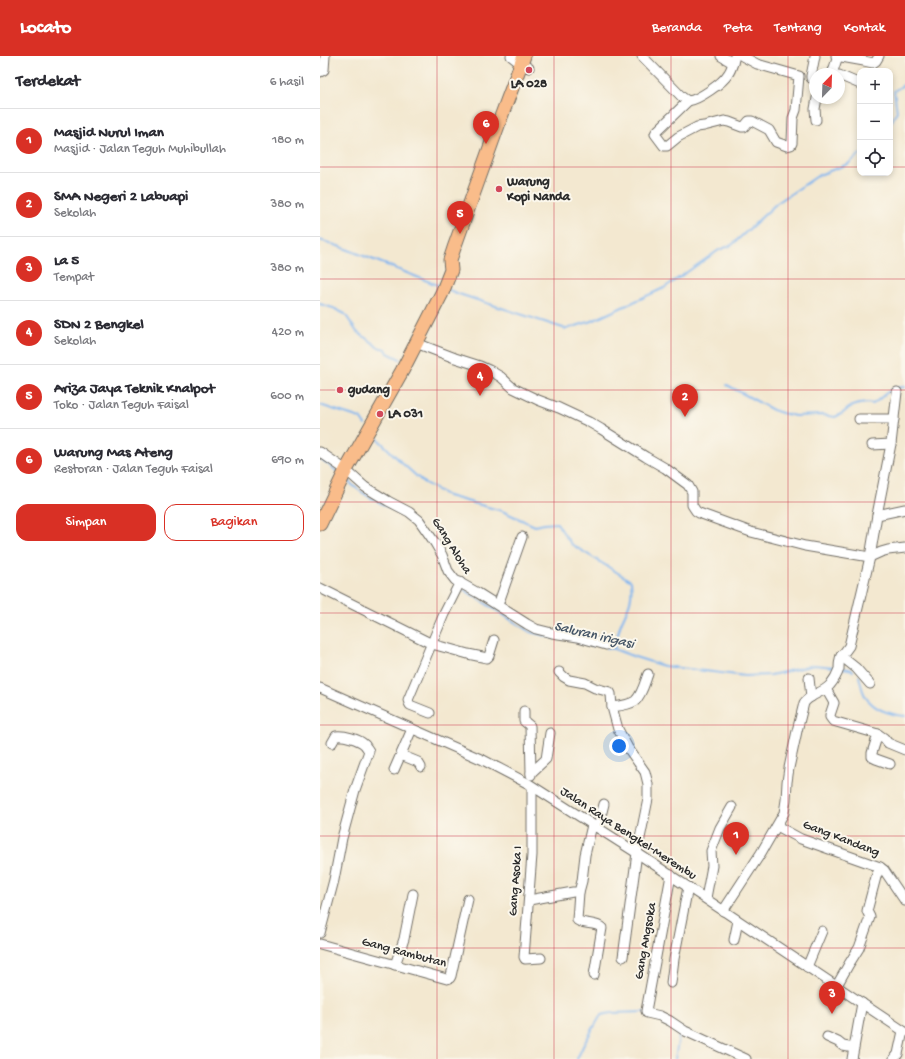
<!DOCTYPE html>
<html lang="id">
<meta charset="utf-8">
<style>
:root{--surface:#fff;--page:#f2f2f3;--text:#2b2b33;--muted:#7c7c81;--line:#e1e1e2;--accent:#d93025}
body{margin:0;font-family:"Gochi Hand",sans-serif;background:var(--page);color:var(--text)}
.controls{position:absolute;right:12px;top:12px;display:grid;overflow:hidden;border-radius:8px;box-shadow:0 2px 6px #0003}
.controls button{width:36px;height:36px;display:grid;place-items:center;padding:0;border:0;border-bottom:1px solid var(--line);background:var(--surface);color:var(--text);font:20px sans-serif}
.compass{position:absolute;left:489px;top:12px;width:36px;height:36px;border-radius:50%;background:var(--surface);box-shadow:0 2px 6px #0003;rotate:23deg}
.you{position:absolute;left:299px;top:690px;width:14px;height:14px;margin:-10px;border:3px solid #fff;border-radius:50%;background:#1a73e8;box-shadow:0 0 0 6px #1a73e833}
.badge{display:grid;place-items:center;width:26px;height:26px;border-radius:50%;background:var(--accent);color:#fff;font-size:13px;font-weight:700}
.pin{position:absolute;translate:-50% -33px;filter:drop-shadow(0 1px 2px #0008)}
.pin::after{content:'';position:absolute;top:21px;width:14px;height:12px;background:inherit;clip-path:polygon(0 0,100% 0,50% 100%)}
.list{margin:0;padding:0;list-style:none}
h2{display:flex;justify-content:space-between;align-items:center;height:52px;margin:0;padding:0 16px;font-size:17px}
h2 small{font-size:13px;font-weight:400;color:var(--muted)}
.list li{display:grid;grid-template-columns:26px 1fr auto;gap:12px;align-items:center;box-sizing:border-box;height:64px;padding:0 16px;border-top:1px solid var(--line)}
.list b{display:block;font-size:15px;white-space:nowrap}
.list p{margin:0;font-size:13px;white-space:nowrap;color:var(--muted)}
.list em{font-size:13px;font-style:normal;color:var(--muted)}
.actions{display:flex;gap:8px;padding:12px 16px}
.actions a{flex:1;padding:9px 0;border:1px solid var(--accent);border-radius:12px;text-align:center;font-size:14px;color:var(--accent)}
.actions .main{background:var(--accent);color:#fff}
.icon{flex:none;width:22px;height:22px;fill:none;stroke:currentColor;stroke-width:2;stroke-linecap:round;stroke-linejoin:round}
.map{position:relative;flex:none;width:585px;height:1003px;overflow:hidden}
header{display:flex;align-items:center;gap:24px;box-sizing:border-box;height:56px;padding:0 20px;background:var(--accent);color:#fff}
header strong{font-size:19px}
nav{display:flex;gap:22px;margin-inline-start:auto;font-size:14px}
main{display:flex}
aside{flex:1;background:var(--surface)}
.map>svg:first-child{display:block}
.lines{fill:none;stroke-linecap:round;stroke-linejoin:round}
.stream{stroke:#81b6ef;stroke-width:2}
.minor-casing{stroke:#716d65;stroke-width:11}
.highway-casing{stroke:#716d65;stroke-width:15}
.minor{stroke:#fff;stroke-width:9}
.highway{stroke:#f9bc8a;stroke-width:13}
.grid{fill:none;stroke:#d1495b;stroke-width:1;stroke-opacity:0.55}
.poi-dot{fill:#d1495b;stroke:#fbf7ec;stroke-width:1.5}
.labels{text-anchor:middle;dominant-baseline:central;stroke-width:4;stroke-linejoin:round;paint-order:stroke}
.poi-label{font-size:13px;font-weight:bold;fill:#2b2b2b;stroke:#fbf7ec;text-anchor:start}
.street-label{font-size:13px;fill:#2b2b2b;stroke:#fbf7ec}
.water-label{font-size:14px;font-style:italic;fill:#455566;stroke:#fbf7ec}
</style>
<header>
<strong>Locato</strong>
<nav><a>Beranda</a><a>Peta</a><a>Tentang</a><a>Kontak</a></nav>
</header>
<main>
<aside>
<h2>Terdekat<small>6 hasil</small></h2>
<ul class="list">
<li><span class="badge">1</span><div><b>Masjid Nurul Iman</b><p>Masjid · Jalan Teguh Muhibullah</p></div><em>180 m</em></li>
<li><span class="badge">2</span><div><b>SMA Negeri 2 Labuapi</b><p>Sekolah</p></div><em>380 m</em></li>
<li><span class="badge">3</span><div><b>La 5</b><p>Tempat</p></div><em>380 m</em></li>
<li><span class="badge">4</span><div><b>SDN 2 Bengkel</b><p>Sekolah</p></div><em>420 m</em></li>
<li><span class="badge">5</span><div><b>Ariza Jaya Teknik Knalpot</b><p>Toko · Jalan Teguh Faisal</p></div><em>600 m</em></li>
<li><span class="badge">6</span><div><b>Warung Mas Ateng</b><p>Restoran · Jalan Teguh Faisal</p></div><em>690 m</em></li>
</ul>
<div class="actions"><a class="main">Simpan</a><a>Bagikan</a></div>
</aside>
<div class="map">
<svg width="585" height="1003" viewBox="0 0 585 1003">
<rect width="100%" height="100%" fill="#fbf7ec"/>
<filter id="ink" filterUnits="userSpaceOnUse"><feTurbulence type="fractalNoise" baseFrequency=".025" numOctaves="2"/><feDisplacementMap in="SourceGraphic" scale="8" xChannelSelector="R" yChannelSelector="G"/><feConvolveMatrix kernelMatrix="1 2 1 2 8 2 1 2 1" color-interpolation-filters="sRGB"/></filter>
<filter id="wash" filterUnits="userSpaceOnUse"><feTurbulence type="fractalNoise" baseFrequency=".012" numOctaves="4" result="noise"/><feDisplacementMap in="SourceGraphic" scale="16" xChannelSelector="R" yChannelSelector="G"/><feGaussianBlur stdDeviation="0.9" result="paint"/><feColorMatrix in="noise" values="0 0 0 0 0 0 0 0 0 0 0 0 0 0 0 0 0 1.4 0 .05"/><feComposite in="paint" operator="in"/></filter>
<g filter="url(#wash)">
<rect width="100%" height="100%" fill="#f3e8d0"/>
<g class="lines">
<g class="stream">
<polyline points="570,69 577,55 574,35 585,28"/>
<polyline points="0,184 21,191 120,230"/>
<polyline points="129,234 139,238 246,273 272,265 344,232 399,194 412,189 457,147 499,119 528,108 540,98"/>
<polyline points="0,248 13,252 25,258 37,276 53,287 57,291 66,293 68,297 80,303"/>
<path d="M 407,329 L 453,354 L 462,357 L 475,360 L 502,359 L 515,361 L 523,357 L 530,351 L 539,348 L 548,347 L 553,348 C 565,339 569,331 585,331"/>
<polyline points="0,349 40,362 45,369"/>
<path d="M 52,377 L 83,408 L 103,426 L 128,440 L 182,455 L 215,470 L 224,468 L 237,467 L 244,478 L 251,488 L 311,525 C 313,543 309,550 302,565 C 298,574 297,584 294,593"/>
<polyline points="0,402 19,417"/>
<path d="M 27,424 C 40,437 56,445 72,453 C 81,458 91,463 98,470"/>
<polyline points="143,533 210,576 230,581 237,582"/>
<polyline points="252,584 272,590"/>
<polyline points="287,592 294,593 315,601 344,610 425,620 451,619 494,609 515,611"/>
<polyline points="522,612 529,613 533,615"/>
<path d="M 539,620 C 541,629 543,640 550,646 C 558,655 574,659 585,660"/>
<polyline points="257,1003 264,988 281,959 291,957 324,956"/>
<polyline points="355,1003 360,974"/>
</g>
</g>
</g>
<g filter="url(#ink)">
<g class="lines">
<defs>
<g id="minor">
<polyline points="191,0 201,8 209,12"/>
<path d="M 322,0 L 362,41 L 368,45 C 378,44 403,27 408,18 C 412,13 413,6 415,0"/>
<polyline points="401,0 413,7"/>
<polyline points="516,0 544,5 553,7 556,5 559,0"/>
<polyline points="0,16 4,14 5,0"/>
<polyline points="515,18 514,17 513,15 518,0"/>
<polyline points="519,19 540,28"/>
<polyline points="495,22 491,22 491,20 495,0"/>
<polyline points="368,45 336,76 335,78 344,90 347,90 358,81 377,71 384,70 404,65 409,66 422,71 424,71 429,65 432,65 449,74 456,86 467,90 471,89 472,87 473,62 476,54 479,20 437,8 422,0"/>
<polyline points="496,64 495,53 497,42"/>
<polyline points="96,287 135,302 160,310 169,314 181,321 193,332 218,344 239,352 269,366 281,373 326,401 345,412 368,429 372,436 372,449 376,455 379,457 431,476 485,490 550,501 561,496 568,494 585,492"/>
<polyline points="539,363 574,363"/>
<polyline points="552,389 571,388"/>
<polyline points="0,396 26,414 45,431 68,445 89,456 99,464 115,487 122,499 128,515 135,524 158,537 207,568 216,573 232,577 258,581 286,589"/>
<polyline points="557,459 571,388 577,336"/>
<polyline points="0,532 112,588 148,598 167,602 169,600 174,584"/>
<polyline points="178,549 202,481"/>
<polyline points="521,600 536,612 550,628"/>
<polyline points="239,616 244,621 249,624 265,627 275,632 290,636 291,638 292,651 298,673 308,692 325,716 328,728 328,743 317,797 303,901"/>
<polyline points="489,622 491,641"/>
<polyline points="0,632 163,704 209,728 317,797 585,976"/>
<polyline points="506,633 514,647 510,659 510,661 513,665 558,678 564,682 568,687 585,694"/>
<path d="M 292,651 C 300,650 309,649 315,645 C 322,639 325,626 328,618"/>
<polyline points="204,655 204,665 210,670 211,717"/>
<polyline points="110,657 90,649 89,647 88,644 124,558 140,526"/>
<polyline points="558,678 552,697 552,701 556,703 570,708"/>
<polyline points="81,699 98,706 101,711"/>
<polyline points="74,714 92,673"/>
<polyline points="211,719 211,717 226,703 230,677"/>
<polyline points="212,731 212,799 204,901 205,903 221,902"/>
<polyline points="457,770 481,783 560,811 564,814 585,845"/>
<polyline points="278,772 284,748"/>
<polyline points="351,819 326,955 327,957 340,960 350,965 365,975 426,1003"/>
<path d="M 259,836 L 257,864 C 264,869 276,866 282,872 L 274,919"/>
<polyline points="386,842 392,810 391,795 400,772 412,751"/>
<polyline points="209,844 253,836 259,836 262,825 265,799 272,769"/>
<path d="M 403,855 L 441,797 L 464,757 L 466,744 L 467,726 L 469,712 L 477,675 L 484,647 C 490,638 503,637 510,629 C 514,624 517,619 519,613 C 519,608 519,604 521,600 C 524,597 527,593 529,590 L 550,501 L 557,459 L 585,453"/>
<path d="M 0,877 L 14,824 L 22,782 L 35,734 L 49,695 C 48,693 46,691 45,689 C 39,683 24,679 16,680 L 12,687"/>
<polyline points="414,884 418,865"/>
<polyline points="0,888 127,923 130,922 131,920 148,843"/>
<polyline points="75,909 84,883 93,838"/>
<polyline points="487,911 502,875"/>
<polyline points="351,927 354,903 368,831"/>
<polyline points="516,931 529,908 539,892 550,861 547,855 556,821 560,811"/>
<polyline points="507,981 518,986 523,990 534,992"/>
<polyline points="532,1003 542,947"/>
<polyline points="574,1003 578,998 583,975"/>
</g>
<polyline id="highway" points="0,468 26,414 82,315 122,237 131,214 130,204 134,192 181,61 204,0"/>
</defs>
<use href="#minor" class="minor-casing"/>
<use href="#highway" class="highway-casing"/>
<use href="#minor" class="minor"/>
<use href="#highway" class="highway"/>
</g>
</g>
<path class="grid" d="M 117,0 L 117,1003M 234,0 L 234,1003M 351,0 L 351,1003M 468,0 L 468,1003M 0,111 L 540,111M 570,111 L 585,111M 0,223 L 585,223M 0,334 L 585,334M 0,446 L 585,446M 0,557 L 585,557M 0,669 L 585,669M 0,780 L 585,780M 0,892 L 585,892"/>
<g class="poi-dot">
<circle cx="209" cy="14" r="4"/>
<circle cx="179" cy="133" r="4"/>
<circle cx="20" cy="334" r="4"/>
<circle cx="60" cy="358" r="4"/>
</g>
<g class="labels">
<g class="poi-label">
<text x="209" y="28" text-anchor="middle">LA 028</text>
<text x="187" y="126">Warung<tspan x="187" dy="15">Kopi Nanda</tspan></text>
<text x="28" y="334">gudang</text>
<text x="68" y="358">LA 031</text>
</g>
<g class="street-label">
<text transform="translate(131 490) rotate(58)">Gang Aloha</text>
<text transform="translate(308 778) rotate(33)">Jalan Raya Bengkel-Merembu</text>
<text transform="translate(521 783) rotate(21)">Gang Kandang</text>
<text transform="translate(196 825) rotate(-86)">Gang Asoka I</text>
<text transform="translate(326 885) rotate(-80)">Gang Angsoka</text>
<text transform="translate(84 897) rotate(15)">Gang Rambutan</text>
</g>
<g class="water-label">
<text transform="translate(274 580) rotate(13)">Saluran irigasi</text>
</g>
</g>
</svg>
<div class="controls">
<button>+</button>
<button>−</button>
<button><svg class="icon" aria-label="locate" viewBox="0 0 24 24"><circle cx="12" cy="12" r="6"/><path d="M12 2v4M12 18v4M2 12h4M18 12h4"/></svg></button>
</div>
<svg class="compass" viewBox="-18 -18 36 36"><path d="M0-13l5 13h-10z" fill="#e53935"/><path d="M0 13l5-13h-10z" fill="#7c7c81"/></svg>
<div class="you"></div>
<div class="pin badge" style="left:416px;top:799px">1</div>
<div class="pin badge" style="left:365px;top:361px">2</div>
<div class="pin badge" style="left:512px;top:958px">3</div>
<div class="pin badge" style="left:160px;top:340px">4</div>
<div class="pin badge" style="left:140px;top:178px">5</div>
<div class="pin badge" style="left:166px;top:88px">6</div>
</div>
</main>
